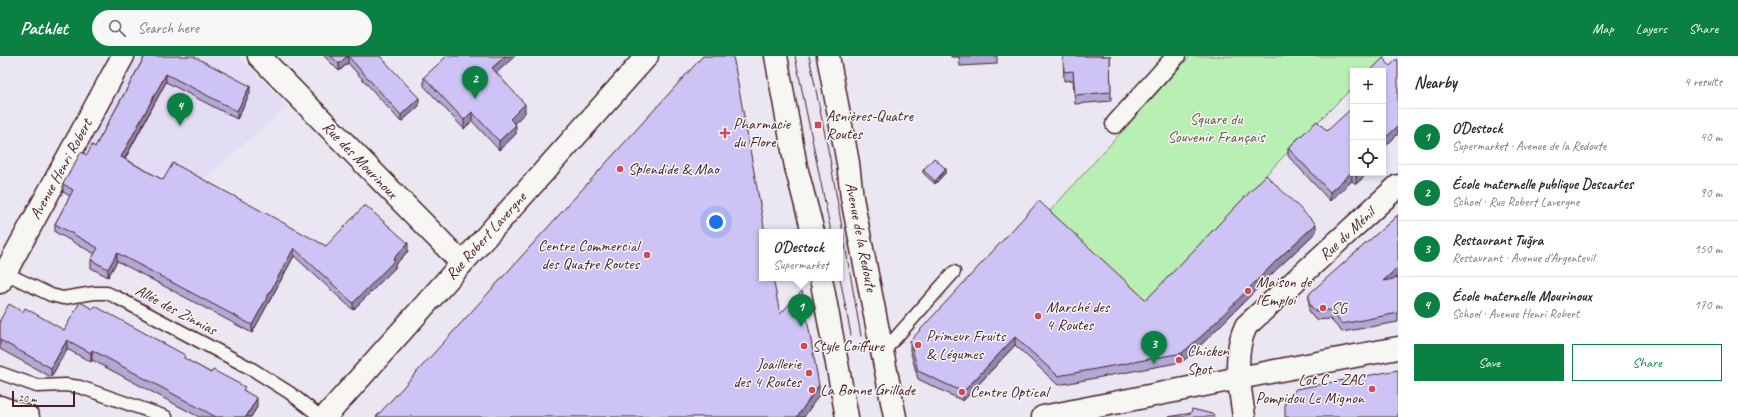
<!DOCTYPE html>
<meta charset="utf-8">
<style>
:root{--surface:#fff;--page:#f7f7f7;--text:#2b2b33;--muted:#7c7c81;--line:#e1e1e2;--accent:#0b8043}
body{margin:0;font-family:Caveat,sans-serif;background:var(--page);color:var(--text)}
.controls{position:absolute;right:12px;top:12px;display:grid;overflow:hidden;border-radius:0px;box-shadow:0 2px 6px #0003}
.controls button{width:36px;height:36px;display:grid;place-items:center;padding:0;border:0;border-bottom:1px solid var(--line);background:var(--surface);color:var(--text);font:20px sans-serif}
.scale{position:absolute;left:12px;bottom:10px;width:63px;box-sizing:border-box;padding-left:4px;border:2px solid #4a1f2b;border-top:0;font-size:11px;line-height:14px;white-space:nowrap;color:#4a1f2b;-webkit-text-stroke:3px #f6f6f2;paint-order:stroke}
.you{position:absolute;left:716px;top:166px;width:14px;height:14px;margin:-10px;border:3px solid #fff;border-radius:50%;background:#1a73e8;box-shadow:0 0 0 6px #1a73e833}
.badge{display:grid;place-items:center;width:26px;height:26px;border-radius:50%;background:var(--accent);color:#fff;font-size:13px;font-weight:700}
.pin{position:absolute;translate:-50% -33px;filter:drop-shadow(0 1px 2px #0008)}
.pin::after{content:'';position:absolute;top:21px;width:14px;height:12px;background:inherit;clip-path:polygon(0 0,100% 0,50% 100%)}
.popup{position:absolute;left:759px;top:173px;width:84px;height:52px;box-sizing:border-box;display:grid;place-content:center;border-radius:0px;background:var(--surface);filter:drop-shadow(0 1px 3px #0005);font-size:13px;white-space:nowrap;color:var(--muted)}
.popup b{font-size:15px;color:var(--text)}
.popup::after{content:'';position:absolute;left:50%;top:100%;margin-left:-8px;border:8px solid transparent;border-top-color:var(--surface)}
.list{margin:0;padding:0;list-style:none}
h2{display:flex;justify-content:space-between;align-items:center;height:52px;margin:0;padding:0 16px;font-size:17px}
h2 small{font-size:13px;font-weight:400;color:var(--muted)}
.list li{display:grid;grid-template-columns:26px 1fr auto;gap:12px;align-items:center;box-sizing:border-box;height:56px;padding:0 16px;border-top:1px solid var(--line)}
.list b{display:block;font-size:15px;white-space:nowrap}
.list p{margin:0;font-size:13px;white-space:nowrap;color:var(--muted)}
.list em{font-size:13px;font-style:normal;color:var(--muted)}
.actions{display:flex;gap:8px;padding:12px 16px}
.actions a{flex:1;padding:9px 0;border:1px solid var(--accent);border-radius:0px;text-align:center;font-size:14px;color:var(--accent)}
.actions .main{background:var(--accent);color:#fff}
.icon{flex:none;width:22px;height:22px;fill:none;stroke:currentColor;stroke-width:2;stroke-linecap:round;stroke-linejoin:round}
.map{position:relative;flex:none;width:1398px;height:361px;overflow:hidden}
header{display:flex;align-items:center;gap:24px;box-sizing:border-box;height:56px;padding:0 20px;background:var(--accent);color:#fff}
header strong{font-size:19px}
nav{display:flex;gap:22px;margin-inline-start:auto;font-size:14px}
.search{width:280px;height:36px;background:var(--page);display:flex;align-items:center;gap:10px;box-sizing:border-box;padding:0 14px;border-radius:22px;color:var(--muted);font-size:15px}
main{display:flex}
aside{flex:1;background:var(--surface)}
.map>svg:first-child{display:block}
.built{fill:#e2dcf4}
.green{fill:#b8efb2;stroke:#81876e}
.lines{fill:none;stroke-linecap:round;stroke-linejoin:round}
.service-casing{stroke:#4a1f2b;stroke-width:15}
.pedestrian-casing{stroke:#4a1f2b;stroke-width:21}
.minor-casing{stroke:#4a1f2b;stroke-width:25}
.secondary-casing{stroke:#4a1f2b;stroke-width:25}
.service{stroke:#f6f6f2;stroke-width:12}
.pedestrian{stroke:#f6f6f2;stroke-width:18}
.minor{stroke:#f6f6f2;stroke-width:22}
.secondary{stroke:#f6f6f2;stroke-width:22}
.tram{stroke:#4a1f2b;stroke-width:1}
.wall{fill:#b1a8d3;stroke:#4a1f2b}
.shaded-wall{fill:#9088ac;stroke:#4a1f2b}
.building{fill:#cec3f5;stroke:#4a1f2b}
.poi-dot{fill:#d1495b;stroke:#f6f6f2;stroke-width:1.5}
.labels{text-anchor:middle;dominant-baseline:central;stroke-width:3;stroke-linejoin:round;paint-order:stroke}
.poi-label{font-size:16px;fill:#4a1f2b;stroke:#f6f6f2;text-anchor:start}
.park-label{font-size:16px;fill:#66534d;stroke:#f6f6f2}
.street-label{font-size:16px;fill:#4a1f2b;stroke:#f6f6f2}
</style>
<header>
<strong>Pathlet</strong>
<div class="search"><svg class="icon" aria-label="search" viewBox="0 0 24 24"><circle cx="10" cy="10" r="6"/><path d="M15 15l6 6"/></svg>Search here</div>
<nav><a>Map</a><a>Layers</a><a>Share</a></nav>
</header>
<main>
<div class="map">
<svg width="1398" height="361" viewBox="0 0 1398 361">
<rect width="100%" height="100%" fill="#eae7f3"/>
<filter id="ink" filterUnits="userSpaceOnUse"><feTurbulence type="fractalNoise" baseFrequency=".025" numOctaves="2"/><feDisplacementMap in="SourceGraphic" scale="8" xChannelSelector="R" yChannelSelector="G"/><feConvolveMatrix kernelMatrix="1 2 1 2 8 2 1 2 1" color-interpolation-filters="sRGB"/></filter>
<g filter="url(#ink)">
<polygon class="built" points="134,0 238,0 287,50 200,127 160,130 84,90"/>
<polygon class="green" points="1190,0 1385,0 1370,15 1353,15 1353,31 1282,102 1146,246 1049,156"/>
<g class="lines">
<defs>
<g id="service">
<polyline points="5,217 51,239 63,242 94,237 107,237 116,241 252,313 290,337 321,361"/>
<polyline points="883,296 954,216"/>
<polyline points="0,317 37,330 65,329 80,331 166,361"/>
</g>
<polyline id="pedestrian" points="1115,68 1176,0"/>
<g id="minor">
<polyline points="259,0 462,207"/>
<polyline points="0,226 123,0"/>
<polyline points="0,351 28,361"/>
<polyline points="325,361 647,0"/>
<path d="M 1244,361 C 1240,331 1232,299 1246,270 L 1398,130"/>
</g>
<g id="secondary">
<polyline points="776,0 796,111 813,176"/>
<polyline points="828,0 848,107 852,142 895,361"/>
<polyline points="821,222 847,361"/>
<polyline points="1043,361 1275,315 1398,292"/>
</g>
</defs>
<use href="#service" class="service-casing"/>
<use href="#pedestrian" class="pedestrian-casing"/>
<use href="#minor" class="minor-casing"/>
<use href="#secondary" class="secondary-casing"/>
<use href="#service" class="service"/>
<use href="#pedestrian" class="pedestrian"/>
<use href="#minor" class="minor"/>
<use href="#secondary" class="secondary"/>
<g class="tram">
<polyline points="795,0 831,176"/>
<polyline points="809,0 830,103 861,280"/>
<polyline points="840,222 851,279"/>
</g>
</g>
<g class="wall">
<polygon points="145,0 250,37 237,63 166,26 125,103 163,124 326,190 408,195 395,209 395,212 353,254 294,200 252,277 117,205 108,221 91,212 91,204 95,198 55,176 55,168 70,140 63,136 63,128 87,99 95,91"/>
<polygon points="324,0 380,0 419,50 401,66 348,7 339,15"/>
<polygon points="951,0 997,0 997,8 960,10 959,1 951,1"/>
<polygon points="1063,0 1110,0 1111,45 1075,48 1073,24 1064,25"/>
<polygon points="496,17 525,57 514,68 516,78 499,94 472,65 464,73 424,30 424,21"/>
<polygon points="1317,65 1353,117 1368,117 1356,128 1352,125 1330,145 1288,100 1288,92"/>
<polygon points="923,114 946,116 935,128 923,117"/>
<polygon points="1398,159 1398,220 1396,222 1398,222 1398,266 1342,276 1330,263 1316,264 1313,261 1309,256 1309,239"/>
<polygon points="1316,176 1278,212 1206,284 1182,306 1058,329 1015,289 963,345 918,323 910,294 910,285 1146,244"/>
<polygon points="23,256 64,274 185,303 245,335 257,351 251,361 199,361 92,304 91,306 67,293 51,321 0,293 0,264"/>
</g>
<g class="shaded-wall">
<polygon points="347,0 348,0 348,7 339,15 339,8"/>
<polygon points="505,0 515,0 492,21 492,12"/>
<polygon points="166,18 166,26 121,109 121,101"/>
<polygon points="250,30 250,37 237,63 237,55"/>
<polygon points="419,42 419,50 401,66 401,59"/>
<polygon points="525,48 525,57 510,72 510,63"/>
<polygon points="472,56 472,65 464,73 464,64"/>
<polygon points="516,69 516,78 499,94 499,85"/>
<polygon points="1398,70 1398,78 1383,93 1383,84"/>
<polygon points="946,113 946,116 935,128 935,125"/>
<polygon points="1352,116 1352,125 1330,145 1330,136"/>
<polygon points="1359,117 1368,117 1356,128 1356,120"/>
<polygon points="1316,168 1316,176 1278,212 1206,284 1182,306 1182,297 1278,203"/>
<polygon points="408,187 408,195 395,209 395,212 353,254 353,247"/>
<polygon points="294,192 294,200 252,277 252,269"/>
<polygon points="117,197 117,205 108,221 108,213"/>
<polygon points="1398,211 1398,220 1383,233 1383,225"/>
<polygon points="1015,281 1015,289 963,345 963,336"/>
<polygon points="67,284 67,293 51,321 51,312"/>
<polygon points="92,294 92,304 91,306 91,297"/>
<polygon points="819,329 819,339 804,361 797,361"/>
<polygon points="257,342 257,351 251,361 246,361"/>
</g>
<g class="building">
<polygon points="145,0 193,0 250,30 237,55 166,18 121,101 163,124 173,107 326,190 365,149 408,187 393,203 395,204 353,247 294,192 252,269 117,197 108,213 91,204 98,192 55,168 73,134 63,128 81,96 87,99 92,89 95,91"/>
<polygon points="331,0 347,0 339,8"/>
<polygon points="348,0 380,0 419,42 401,59"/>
<polygon points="447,0 505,0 492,12 525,48 510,63 516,69 499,85 472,56 464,64 424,21"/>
<polygon points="703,0 733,0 765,176 762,176 762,222 773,222 780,258 802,235 819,329 797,361 376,361"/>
<polygon points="1063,0 1110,0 1111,36 1075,39 1073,15 1064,16"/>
<polygon points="1383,2 1390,10 1397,3 1398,4 1398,70 1383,84 1383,15 1370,15"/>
<polygon points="1353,51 1353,117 1352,116 1330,136 1288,92 1317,65 1327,75"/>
<polygon points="934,102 946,113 935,125 923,114"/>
<polygon points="1353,117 1359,117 1356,120"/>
<polygon points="1266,119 1316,168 1278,203 1206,276 1182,297 1058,320 1015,281 963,336 918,315 910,285 1039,145 1146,244"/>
<polygon points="1398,159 1398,211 1383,225 1398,222 1398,257 1342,268 1330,254 1316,255 1313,253 1309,247 1309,239 1311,236"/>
<polygon points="80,246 93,253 95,250 185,299 184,302 211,317 213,314 245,331 243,334 257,342 246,361 216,361 92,294 91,297 67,284 51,312 0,284 0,264 9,248 23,256 25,252 64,274"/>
<polygon points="1398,314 1398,361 1285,361 1285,346 1296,333"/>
<polygon points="1192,353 1212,358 1215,361 1168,361 1191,357"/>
</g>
</g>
<g class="poi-dot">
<rect x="814" y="65" width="8" height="8" rx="2"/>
<path d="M723 71h4v4h4v4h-4v4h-4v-4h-4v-4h4z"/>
<circle cx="620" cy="113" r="4"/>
<circle cx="647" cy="199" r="4"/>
<circle cx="1248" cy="235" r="4"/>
<circle cx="1323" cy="252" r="4"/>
<circle cx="1038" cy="260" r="4"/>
<circle cx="918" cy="289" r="4"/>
<circle cx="804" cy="290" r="4"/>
<circle cx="1179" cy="304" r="4"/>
<circle cx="809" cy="317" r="4"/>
<circle cx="1372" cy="333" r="4"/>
<circle cx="812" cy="334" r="4"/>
<circle cx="962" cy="336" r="4"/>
</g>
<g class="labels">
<g class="poi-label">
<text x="826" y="60">Asnières-Quatre<tspan x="826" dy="18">Routes</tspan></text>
<text x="733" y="68">Pharmacie<tspan x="733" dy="18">du Flore</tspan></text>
<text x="628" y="113">Splendide &amp; Mao</text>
<text x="639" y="190" text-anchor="end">Centre Commercial<tspan x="639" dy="18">des Quatre Routes</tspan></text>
<text x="1256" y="226">Maison de<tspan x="1256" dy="18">l'Emploi</tspan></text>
<text x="1046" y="251">Marché des<tspan x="1046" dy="18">4 Routes</tspan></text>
<text x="1331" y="252">SG</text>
<text x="926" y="280">Primeur Fruits<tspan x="926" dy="18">&amp; Légumes</tspan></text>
<text x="812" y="290">Style Coiffure</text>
<text x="1187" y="295">Chicken<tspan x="1187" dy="18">Spot</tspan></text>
<text x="801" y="308" text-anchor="end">Joaillerie<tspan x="801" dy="18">des 4 Routes</tspan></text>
<text x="1364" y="324" text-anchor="end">Lot C - ZAC<tspan x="1364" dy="18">Pompidou Le Mignon</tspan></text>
<text x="820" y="334">La Bonne Grillade</text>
<text x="970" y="336">Centre Optical</text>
</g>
<g class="park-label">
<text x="1216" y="63">Square du<tspan x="1216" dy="18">Souvenir Français</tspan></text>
</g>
<g class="street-label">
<text transform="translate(360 104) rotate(46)">Rue des Mourinoux</text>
<text transform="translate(61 113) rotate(-61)">Avenue Henri Robert</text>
<text transform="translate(1347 178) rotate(-43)">Rue du Ménil</text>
<text transform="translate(486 180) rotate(-48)">Rue Robert Lavergne</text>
<text transform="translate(861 181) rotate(79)">Avenue de la Redoute</text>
<text transform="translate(176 254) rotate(28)">Allée des Zinnias</text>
</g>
</g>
</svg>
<div class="controls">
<button>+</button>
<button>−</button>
<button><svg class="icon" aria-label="locate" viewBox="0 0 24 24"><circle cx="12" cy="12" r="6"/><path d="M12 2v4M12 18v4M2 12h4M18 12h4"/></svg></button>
</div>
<div class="scale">20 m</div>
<div class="you"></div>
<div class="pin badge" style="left:801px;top:271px">1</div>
<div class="popup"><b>O'Destock</b>Supermarket</div>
<div class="pin badge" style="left:475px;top:43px">2</div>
<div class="pin badge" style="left:1154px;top:308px">3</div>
<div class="pin badge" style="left:180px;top:70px">4</div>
</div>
<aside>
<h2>Nearby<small>4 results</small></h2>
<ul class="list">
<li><span class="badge">1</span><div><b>O'Destock</b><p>Supermarket · Avenue de la Redoute</p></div><em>40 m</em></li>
<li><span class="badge">2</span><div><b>École maternelle publique Descartes</b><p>School · Rue Robert Lavergne</p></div><em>90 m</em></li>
<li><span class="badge">3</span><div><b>Restaurant Tuğra</b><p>Restaurant · Avenue d'Argenteuil</p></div><em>150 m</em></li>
<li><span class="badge">4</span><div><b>École maternelle Mourinoux</b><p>School · Avenue Henri Robert</p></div><em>170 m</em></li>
</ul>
<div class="actions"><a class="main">Save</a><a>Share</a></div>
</aside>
</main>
